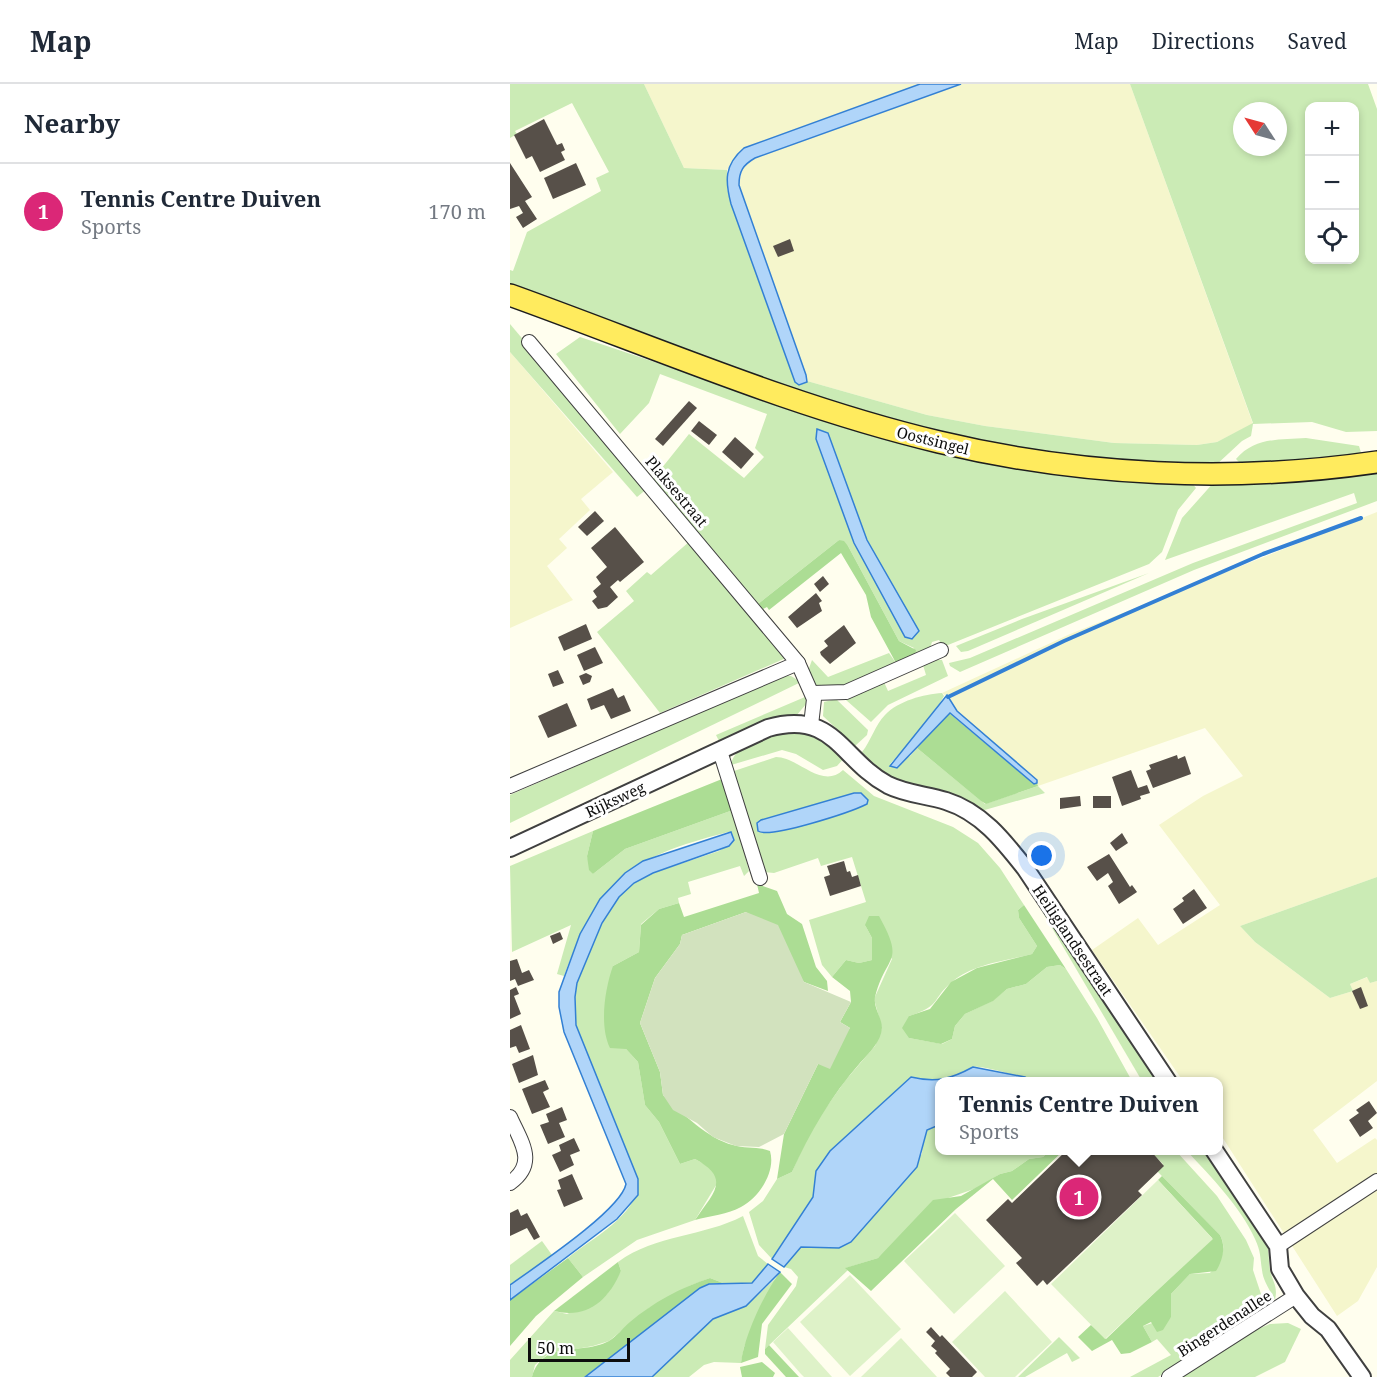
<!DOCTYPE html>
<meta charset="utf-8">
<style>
:root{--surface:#fff;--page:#f2f2f3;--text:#1f2937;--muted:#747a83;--line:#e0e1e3;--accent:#db2777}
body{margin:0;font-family:"Noto Serif",serif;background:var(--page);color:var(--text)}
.controls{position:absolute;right:18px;top:18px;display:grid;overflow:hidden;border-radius:12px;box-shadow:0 3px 9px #0003}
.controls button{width:54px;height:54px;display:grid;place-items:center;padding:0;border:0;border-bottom:2px solid var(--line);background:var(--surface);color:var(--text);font:30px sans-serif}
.compass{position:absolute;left:723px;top:18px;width:54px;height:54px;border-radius:50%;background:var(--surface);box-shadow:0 3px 9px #0003;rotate:306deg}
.scale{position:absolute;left:18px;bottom:15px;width:102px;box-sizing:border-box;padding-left:6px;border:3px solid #0d0d0d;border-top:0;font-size:16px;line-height:21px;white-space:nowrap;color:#0d0d0d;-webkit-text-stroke:4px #fff;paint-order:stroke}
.you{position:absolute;left:532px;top:772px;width:21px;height:21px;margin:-15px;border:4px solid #fff;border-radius:50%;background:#1a73e8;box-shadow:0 0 0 9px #1a73e833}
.badge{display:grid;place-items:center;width:39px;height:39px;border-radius:50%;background:var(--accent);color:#fff;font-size:20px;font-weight:700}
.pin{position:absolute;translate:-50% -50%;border:3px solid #fff;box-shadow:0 2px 6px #0006}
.popup{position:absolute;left:425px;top:993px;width:288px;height:78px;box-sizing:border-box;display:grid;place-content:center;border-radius:12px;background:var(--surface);filter:drop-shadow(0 2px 4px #0005);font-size:20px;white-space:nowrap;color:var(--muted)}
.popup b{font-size:22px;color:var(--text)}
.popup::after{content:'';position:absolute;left:50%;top:100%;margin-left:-12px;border:12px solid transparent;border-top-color:var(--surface)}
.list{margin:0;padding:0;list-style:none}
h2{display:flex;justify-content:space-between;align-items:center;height:78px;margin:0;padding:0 24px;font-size:26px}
h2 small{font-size:20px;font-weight:400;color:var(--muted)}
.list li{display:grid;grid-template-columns:39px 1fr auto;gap:18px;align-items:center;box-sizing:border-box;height:96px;padding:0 24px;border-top:2px solid var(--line)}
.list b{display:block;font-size:22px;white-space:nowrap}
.list p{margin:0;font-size:20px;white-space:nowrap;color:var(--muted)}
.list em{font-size:20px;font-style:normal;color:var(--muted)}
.icon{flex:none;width:33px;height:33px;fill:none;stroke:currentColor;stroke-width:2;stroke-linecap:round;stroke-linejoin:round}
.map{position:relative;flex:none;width:867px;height:1293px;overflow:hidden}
header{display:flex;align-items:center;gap:36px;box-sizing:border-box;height:84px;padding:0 30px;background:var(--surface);border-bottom:2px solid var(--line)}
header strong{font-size:28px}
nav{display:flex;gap:33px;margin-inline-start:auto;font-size:21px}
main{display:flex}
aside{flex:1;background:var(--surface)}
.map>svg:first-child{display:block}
.farmland{fill:#f5f6cc}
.green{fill:#cbebb5;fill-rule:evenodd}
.forest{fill:#acdd94}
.cemetery{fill:#d2e2be}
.pitch{fill:#def2c8}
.water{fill:#b0d5f9;stroke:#3380d4;stroke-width:1.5}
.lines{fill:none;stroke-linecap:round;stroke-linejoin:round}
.stream{stroke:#3380d4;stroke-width:4}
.building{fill:#575049}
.minor-casing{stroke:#404040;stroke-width:16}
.tertiary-casing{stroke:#404040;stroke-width:20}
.primary-casing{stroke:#1e1e1e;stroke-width:24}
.minor{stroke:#fff;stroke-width:14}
.tertiary{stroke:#fff;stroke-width:16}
.primary{stroke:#ffeb5e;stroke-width:21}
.labels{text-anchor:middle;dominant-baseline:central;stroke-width:6;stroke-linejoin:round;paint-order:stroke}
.street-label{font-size:15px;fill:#0d0d0d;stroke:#fff}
</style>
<header>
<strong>Map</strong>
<nav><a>Map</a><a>Directions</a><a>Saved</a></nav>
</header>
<main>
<aside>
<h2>Nearby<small></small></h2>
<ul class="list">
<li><span class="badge">1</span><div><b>Tennis Centre Duiven</b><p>Sports</p></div><em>170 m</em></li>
</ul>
</aside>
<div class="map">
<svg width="867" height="1293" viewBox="0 0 867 1293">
<rect width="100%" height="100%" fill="#fffeee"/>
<g class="farmland">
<polygon points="134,0 410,0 234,64 217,86 174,84"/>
<polygon points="451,0 620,0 743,340 707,358 687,361 604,359 475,342 417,331 297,297 229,100 233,83 245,74"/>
<polygon points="0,268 103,388 71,415 80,426 49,455 57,464 37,482 63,516 0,544"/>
<polygon points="867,428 867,793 730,842 745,858 820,914 843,907 840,900 858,893 860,899 867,897 867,997 803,1046 827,1079 865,1054 867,1056 867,1183 848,1217 827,1232 709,1048 708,998 673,997 582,866 628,834 648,861 710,821 649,741 693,712 733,692 695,644 528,702 527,697 447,627 440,615 432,609 560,550"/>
</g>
<g class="green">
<path d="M 0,0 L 134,0 L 174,84 L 217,86 L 217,104 L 221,120 L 285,298 L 292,300 L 297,297 L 417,331 L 475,342 L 604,359 L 687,361 L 707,358 L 743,339 L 620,0 L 858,0 L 867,25 L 867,347 L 836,348 L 802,338 L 743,340 L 741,352 L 732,357 L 705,382 C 622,378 538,375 457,356 C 300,321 151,254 0,200 L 0,186 L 3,187 L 17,148 L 91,107 L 86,94 L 99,88 L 62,19 L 5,47 L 7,50 L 0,54 ZM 800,22 L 844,22 L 844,176 L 800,176 ZM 732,27 L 768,27 L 768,63 L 732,63 Z"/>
<polygon points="0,240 138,404 127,413 0,268"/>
<path d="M 70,253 L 308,333 L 680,397 L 686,404 L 668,426 L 652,468 L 639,480 L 433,563 L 429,556 L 422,558 L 420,564 L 328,606 L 307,604 L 298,587 L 302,576 L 318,593 L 379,569 L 386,579 L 404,564 L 389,557 L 338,462 L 329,456 L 248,520 L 143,395 L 179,350 L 234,394 L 254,373 L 245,364 L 257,330 L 150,290 L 139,319 L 110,350 L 46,270 ZM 312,347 L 318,349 L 357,456 L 409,547 L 378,521 L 344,459 L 306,349 Z"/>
<path d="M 796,354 L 849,362 L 852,372 L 732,381 L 726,375 C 745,353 769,356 796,354 Z"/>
<polygon points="867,386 867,417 684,486 450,588 440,582 439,579 460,574 683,479 847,419 844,409 655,476 672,434 705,397"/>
<polygon points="180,457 276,574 150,629 87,548 124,517 116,507 137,488 141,491"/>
<polygon points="639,489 458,567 451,568 446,562 512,535"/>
<polygon points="426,576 432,576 438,592 378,621 361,638 336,616 374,598 378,607 416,591 413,581"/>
<polygon points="274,592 281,592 291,598 0,739 0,711"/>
<path d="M 432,609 L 434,612 L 420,636 L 380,680 L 400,672 L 407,664 L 475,720 L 528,702 L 535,709 L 471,727 L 376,692 L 352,668 C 361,657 365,641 375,631 C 388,617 414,610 432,609 Z"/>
<polygon points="295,613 297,619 286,632 269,634 210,659 206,651"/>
<polygon points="326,615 358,646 357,651 345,662 313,632 314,618"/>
<path d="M 285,646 L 306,651 L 335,673 L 327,682 L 313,686 L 286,670 L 272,666 L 221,681 C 225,656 265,650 285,646 Z"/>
<path d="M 266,673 C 288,673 312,706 333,686 L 364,712 L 443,743 L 468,759 L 490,784 L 514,821 L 508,826 L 509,834 L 527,862 L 522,870 C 496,877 463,880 442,898 C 421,915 432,922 399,932 L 399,954 L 432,960 L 442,955 L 445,942 L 455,930 L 482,917 L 497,905 L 516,900 L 537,883 L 550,881 L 556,885 L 587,934 L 622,997 L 521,997 C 514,993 470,981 463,983 C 456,986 449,992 442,995 C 429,1000 414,996 401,993 L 320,1067 L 306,1087 L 303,1113 L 262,1175 L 249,1161 L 239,1128 L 253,1117 L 267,1095 L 282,1088 L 300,1046 L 335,997 L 365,962 L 372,944 L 364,915 L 382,875 L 355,841 L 362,854 L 362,876 L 349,879 L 336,876 L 322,893 L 312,881 L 299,836 L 356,818 L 342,773 L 311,782 L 308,774 L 264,789 L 254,788 L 221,688 Z"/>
<path d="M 223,726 L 239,787 L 234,792 L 230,782 L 178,798 L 181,810 L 168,814 L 169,819 L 149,825 L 131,840 L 129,868 L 103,882 L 116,965 L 128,978 L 135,1021 L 149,1038 L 170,1080 L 185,1075 C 196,1081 205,1085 208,1098 L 185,1136 L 127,1156 L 73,1193 L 58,1174 C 82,1154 131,1130 128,1095 L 66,941 L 65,913 L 67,899 L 92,839 L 109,813 L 124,799 L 143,789 L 209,767 L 222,759 L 218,748 C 118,774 91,794 54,892 L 47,890 L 61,841 L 2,868 L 0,782 L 83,747 L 77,772 L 83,790 L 115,765 Z"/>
<polygon points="867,793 867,897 860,899 857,893 840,900 843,907 820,914 745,858 730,842"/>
<polygon points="525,815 653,997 632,997"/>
<polygon points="429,1041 430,1066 539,1067 533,1073 519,1075 502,1087 490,1090 467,1104 438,1114 368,1174 336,1184 338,1186 255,1265 258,1241 286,1202 288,1193 281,1185 274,1183 291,1163 412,1070 413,1054 417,1045"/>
<path d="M 640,1067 L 666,1067 L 707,1112 L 736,1156 L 744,1174 L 743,1186 L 752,1213 L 726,1242 L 648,1293 L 620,1293 L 661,1271 L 647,1255 L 642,1258 L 633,1242 L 661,1233 L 661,1210 L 680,1190 L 700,1189 C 710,1177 718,1166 710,1151 L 647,1087 L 653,1080 Z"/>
<path d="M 677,1067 L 698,1067 L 755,1156 C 760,1166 758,1176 760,1186 C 763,1199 768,1202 765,1216 C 760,1206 753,1197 752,1186 C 750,1173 751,1168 745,1155 C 730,1122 701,1093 677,1067 Z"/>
<path d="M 233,1132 L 248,1172 L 258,1180 L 242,1199 L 213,1199 L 200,1194 L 179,1202 L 139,1224 L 99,1257 L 83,1262 L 38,1270 L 25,1281 L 22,1293 L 0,1293 L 0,1276 L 44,1227 L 57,1230 L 97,1210 L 111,1187 L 108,1178 C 146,1150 193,1153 233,1132 Z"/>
<polygon points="32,1157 42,1171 0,1201 0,1181"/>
<polygon points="266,1194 234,1263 231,1279 204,1278 194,1281 179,1293 142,1293 203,1235 236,1222"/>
<polygon points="778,1239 791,1245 775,1278 745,1293 668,1293 748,1245 760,1240"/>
<polygon points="549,1253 570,1274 562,1278 557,1269 515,1293 508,1293"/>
</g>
<g class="forest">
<polygon points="329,456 334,457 338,462 389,557 406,566 405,571 386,579 361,533 356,511 331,469 259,526 257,523 253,525 248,520"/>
<polygon points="439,629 524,700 527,699 528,702 476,720 471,717 407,664"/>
<polygon points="212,695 223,726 115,765 83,790 79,786 77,772 83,747"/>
<path d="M 247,800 L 267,807 L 277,830 L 292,840 L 306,883 L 317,897 L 318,907 L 294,898 L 236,828 L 172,851 L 170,860 L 145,894 L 130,939 L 150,988 L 153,1011 C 172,1029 198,1055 223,1061 C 235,1065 248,1062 260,1067 C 266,1087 250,1113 231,1123 C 218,1130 200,1132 185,1136 C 203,1109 222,1095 185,1075 L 170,1080 L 149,1038 L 135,1021 L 128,978 L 116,965 L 100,964 C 89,942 95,904 103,882 L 129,868 L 131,841 L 149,825 L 169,819 L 174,833 L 249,809 Z"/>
<polygon points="514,821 556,885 550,881 537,883 516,900 497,905 483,917 455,930 445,942 442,955 431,960 399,954 392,944 399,932 420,925 441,898 467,884 522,870 527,862 509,834 508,826"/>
<path d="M 359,832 L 369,832 C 396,881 376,869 365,913 C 363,923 372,934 372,944 C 371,958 359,969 350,979 C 321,1012 300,1048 282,1088 L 267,1095 L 274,1050 L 308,980 L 340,944 L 330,938 L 341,918 L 340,907 L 322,893 L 336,876 L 349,879 L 362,876 L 362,854 L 355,841 Z"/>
<polygon points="539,1067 553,1067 502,1116 483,1095 446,1125 361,1207 335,1184 368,1174 423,1116 451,1112 490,1090 502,1087 519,1075 533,1073"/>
<path d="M 652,1092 L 710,1151 C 716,1162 713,1176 706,1187 L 680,1190 L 661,1210 L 661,1233 L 653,1246 L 647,1248 L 641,1238 L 633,1242 L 642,1258 L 620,1269 L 611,1270 L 602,1256 L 582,1267 L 568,1253 L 581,1241 L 596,1255 L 702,1154 L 648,1096 Z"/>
<polygon points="58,1174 73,1193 26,1232 0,1262 0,1216"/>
<path d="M 108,1178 L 111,1187 C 98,1217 77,1235 44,1227 Z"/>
<path d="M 270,1188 L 282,1200 L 252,1240 L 248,1273 L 231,1279 C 234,1252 254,1210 270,1188 Z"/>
<path d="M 200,1194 L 213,1199 L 199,1200 L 74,1293 L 22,1293 C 33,1255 70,1272 99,1257 C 107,1252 113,1244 120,1238 C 142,1219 172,1203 200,1194 Z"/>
<polygon points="259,1261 289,1293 276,1293 255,1270 255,1265"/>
<polygon points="252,1278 265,1289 263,1293 232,1293 230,1283"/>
</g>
<polygon class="cemetery" points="236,828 268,841 294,898 341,918 330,938 340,944 320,985 308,980 274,1050 249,1063 226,1062 203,1053 187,1039 163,1026 153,1011 150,988 130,939 145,894 170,860 172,851"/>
<g class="pitch">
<polygon points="648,1096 703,1155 595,1255 541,1200"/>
<polygon points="445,1129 495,1182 444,1230 394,1177"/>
<polygon points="340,1191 391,1245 340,1292 290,1238"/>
<polygon points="495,1207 542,1258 505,1293 475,1293 442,1258"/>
<polygon points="278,1244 322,1293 294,1293 291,1290 263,1258"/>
<polygon points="391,1254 427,1293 351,1293"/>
</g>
<g class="water">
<path d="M 410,0 L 451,0 L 245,74 C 233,81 229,87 229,101 L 296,291 L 297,298 L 289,301 L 285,298 L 221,120 C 215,97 214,81 234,64 Z"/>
<polygon points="307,345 318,349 357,456 409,547 402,555 395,553 344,459 306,355"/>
<polygon points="437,611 447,627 527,696 527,699 524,700 440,629 387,684 380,682"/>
<path d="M 344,709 L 351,709 L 358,716 L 357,720 C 341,728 260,755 248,747 L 247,739 L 251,736 Z"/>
<path d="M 221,748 L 224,756 L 219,762 L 143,789 L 124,799 L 109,813 L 92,839 L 67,899 L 65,913 L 66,941 L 128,1095 L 128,1111 L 107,1135 L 0,1216 L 0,1201 C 25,1183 111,1126 116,1100 L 54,948 L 49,923 L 49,908 L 70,850 L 90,815 L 115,789 L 133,777 Z"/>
<path d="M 463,983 L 515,993 L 521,997 L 430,998 L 429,1041 L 417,1046 L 407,1083 L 341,1158 L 329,1164 L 291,1163 L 274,1183 L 262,1175 L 303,1113 L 306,1087 L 320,1067 L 401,993 C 426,999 441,995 463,983 Z"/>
<polygon points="258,1180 270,1188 236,1222 203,1235 142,1293 75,1293 190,1204 199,1200 242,1199"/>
</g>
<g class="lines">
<polyline class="stream" points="438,613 554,557 753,470 851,434"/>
</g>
<g class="building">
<polygon points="34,35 47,61 52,59 55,66 51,68 55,76 30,88 22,72 16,75 4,51"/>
<polygon points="0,79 22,113 15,117 27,135 13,144 6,133 13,129 9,122 0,125"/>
<polygon points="66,79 76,101 43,115 34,94"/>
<polygon points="280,155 284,167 268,173 263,162"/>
<polygon points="179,317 187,324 153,362 145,355"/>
<polygon points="189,337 207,351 199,361 181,347"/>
<polygon points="225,353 244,370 231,385 212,368"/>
<polygon points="85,427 94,437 77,452 68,443"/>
<polygon points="105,443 134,478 110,498 108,496 100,503 108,513 97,523 88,525 82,517 87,513 83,507 91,500 86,493 97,483 81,464"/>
<polygon points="313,492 319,500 310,508 304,500"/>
<polygon points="306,509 312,517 309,519 312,527 287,544 278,533"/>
<polygon points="76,540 82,555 54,567 48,553"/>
<polygon points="334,541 346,559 320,580 311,571 310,568 318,562 314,557"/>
<polygon points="85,563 93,579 74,587 67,571"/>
<polygon points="48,586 54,599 43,603 38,590"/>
<polygon points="76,589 82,592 80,598 73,601 69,592"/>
<polygon points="103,604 108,614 114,611 121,627 101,635 94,621 81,626 77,615"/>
<polygon points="57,619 67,642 38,654 28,632"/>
<polygon points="667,671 668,675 675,672 681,690 643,704 636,687 641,685 639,681"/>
<polygon points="621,686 628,704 637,701 640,709 630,712 631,715 612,722 602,693"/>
<polygon points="570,712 571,722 550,725 550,714"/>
<rect x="583" y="712" width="18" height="12"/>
<polygon points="612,749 618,759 606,767 600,759"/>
<polygon points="599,770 620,803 622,801 627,808 609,820 598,802 603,798 598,789 587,797 577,783"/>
<polygon points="334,777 337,788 340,787 342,793 348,791 351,802 320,812 314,793 320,791 317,782"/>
<polygon points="684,805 697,824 673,840 663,825 674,817 672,814"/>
<polygon points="50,848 53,855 43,860 40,852"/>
<polygon points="7,875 12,889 19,886 24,896 8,902 5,895 0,897 0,877"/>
<polygon points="6,903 9,910 4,912 11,930 0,935 0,906"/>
<polygon points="851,903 858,922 850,925 842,907"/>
<polygon points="11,941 20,965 9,969 6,962 0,964 0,946"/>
<polygon points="23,971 28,991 9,999 2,980"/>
<polygon points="35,996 39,1005 33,1008 40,1023 22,1030 12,1005"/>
<polygon points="859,1017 867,1029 858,1037 863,1044 850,1053 839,1036 849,1029 846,1026"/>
<polygon points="52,1023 57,1036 49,1039 55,1053 38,1060 30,1041 39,1038 36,1030"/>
<polygon points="64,1054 70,1067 60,1071 64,1081 50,1088 42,1071 51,1067 49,1061"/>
<polygon points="557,1066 640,1066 654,1082 628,1107 632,1111 537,1201 533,1196 527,1202 506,1179 512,1174 476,1136 498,1115 502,1119"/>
<polygon points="62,1090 73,1115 54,1123 47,1106 51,1105 48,1096"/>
<polygon points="8,1125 11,1132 17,1129 30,1153 24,1156 17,1144 0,1152 0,1129"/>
<polygon points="421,1243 430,1253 432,1251 467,1288 462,1293 440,1293 436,1289 440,1285 425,1269 427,1267 421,1262 425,1257 416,1248"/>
</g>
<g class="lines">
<defs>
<g id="minor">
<polyline points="19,258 288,579 304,615 301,641"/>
<polyline points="303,609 336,608 431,566"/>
<polyline points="210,667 250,794"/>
<polyline points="0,702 288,579"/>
<path d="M 0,1033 C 11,1058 28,1079 0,1099"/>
<polyline points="768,1162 867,1097"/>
<polyline points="659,1293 786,1212"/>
</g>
<g id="tertiary">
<path d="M 0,764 L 258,644 C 324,625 331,676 378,701 C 396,710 417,711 436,717 C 471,728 493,756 515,784 L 658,998"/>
<polyline points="704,1066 768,1162 770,1185 786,1212 802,1232 818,1245 852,1293"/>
</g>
<path id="primary" d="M 0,211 C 142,262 282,323 429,358 C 571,392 723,399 867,378"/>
</defs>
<use href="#minor" class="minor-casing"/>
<use href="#tertiary" class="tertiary-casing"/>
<use href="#primary" class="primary-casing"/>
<use href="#minor" class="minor"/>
<use href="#tertiary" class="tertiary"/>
<use href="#primary" class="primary"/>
</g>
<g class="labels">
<g class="street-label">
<text transform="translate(423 356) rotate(14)">Oostsingel</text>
<text transform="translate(167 407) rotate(50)">Plaksestraat</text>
<text transform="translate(105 715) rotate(-25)">Rijksweg</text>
<text transform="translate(563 856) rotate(56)">Heiliglandsestraat</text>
<text transform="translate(714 1239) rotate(-33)">Bingerdenallee</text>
</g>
</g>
</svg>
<div class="controls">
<button>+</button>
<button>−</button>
<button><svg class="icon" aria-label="locate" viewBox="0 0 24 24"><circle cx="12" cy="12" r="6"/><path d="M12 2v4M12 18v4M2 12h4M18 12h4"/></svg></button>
</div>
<svg class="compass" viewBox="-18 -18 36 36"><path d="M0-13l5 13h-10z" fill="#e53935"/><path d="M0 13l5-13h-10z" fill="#747a83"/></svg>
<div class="scale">50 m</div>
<div class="you"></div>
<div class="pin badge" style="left:569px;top:1113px">1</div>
<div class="popup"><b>Tennis Centre Duiven</b>Sports</div>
</div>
</main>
